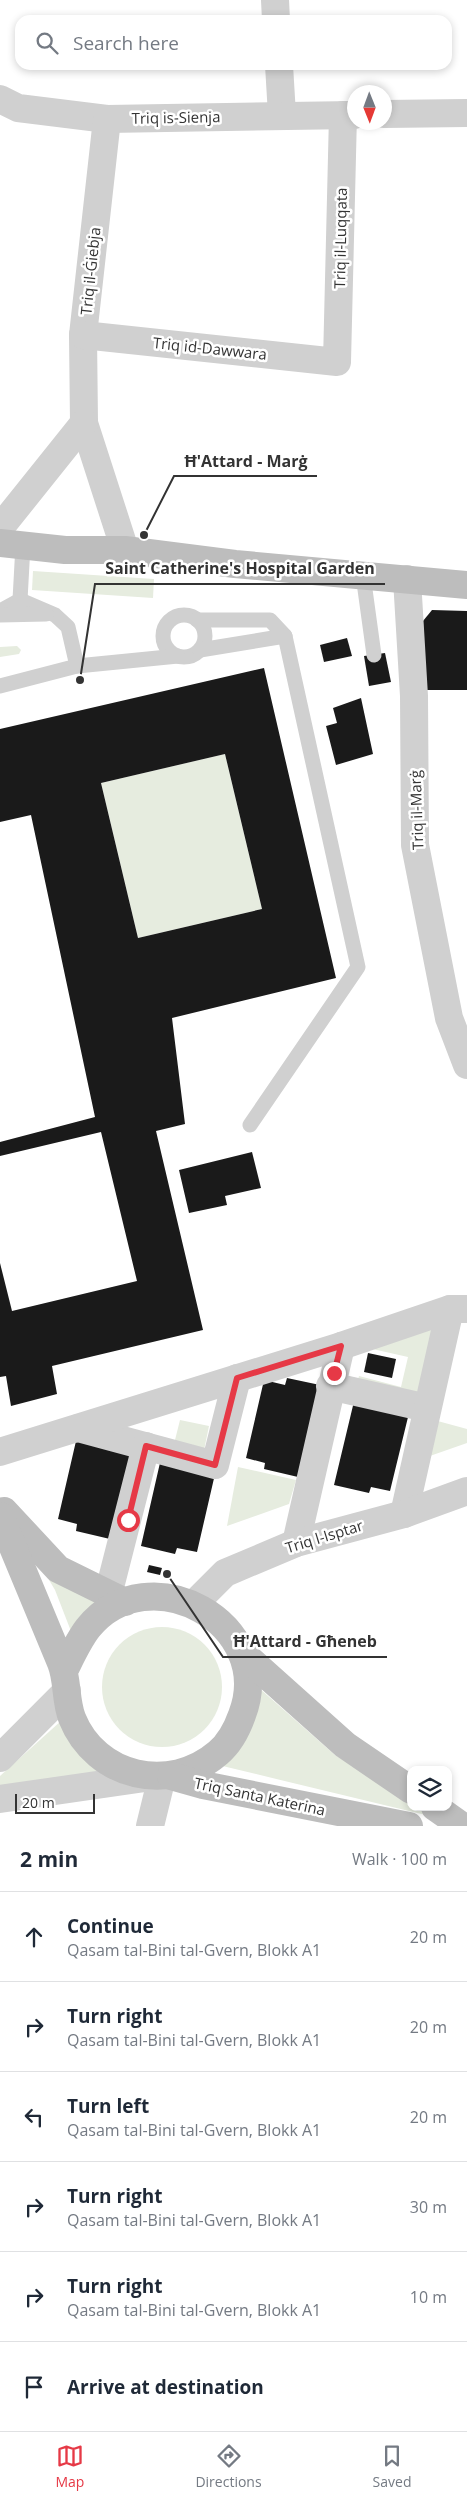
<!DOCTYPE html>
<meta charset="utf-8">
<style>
:root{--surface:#fff;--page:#f2f2f3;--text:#1f2937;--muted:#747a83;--line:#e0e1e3;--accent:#e63946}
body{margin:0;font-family:"Open Sans",sans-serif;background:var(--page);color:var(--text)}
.controls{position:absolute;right:15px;bottom:15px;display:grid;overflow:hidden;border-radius:10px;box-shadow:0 2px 8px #0003}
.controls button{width:45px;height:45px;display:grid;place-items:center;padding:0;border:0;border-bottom:1px solid var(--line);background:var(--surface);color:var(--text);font:25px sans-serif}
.compass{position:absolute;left:347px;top:85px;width:45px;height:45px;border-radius:50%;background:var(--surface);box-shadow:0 2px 8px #0003;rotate:179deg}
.scale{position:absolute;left:15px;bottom:12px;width:80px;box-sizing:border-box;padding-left:5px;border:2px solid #333;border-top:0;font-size:14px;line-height:18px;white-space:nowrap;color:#333;-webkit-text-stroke:4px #fff;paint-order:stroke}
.stop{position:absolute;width:15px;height:15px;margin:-11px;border:4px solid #e63946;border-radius:50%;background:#fff}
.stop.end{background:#e63946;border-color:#fff;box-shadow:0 1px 5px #0008}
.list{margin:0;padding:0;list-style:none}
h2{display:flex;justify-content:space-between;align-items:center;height:65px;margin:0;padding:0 20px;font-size:21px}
h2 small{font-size:16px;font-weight:400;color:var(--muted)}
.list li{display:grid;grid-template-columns:32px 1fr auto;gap:15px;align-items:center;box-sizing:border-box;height:90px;padding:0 20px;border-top:1px solid var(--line)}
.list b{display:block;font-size:19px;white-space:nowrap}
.list p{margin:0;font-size:16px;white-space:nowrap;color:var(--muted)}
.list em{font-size:16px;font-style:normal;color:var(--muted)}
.icon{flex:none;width:28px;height:28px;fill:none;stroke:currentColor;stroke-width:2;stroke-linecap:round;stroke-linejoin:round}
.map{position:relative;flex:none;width:467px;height:1826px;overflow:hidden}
.search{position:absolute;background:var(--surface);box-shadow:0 2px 8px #0003;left:15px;right:15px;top:15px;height:55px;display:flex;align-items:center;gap:12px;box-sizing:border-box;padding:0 18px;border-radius:15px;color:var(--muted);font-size:19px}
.sheet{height:605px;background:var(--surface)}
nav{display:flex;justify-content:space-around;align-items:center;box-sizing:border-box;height:70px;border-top:1px solid var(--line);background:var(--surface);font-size:14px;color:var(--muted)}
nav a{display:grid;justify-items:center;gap:2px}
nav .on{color:var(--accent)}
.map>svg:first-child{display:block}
.green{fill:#e6ecdf}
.building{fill:#1a1a1a;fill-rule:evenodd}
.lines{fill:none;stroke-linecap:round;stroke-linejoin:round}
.lane{stroke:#d0d0d0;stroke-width:15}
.street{stroke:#d0d0d0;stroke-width:28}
.secondary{stroke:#bdbdbd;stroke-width:28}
.route{stroke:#e63946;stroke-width:6}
.labels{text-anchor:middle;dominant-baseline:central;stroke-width:5;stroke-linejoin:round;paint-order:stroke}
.street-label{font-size:15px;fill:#333;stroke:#fff}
.leader{fill:none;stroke:#333;stroke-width:2}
.callout-dot{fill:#333;stroke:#fff;stroke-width:2}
.callout-label{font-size:16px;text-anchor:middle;font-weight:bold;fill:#333;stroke:#fff;stroke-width:5;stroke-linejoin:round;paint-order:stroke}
</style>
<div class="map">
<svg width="467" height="1826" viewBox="0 0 467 1826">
<rect width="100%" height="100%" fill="#fff"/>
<g class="green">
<polygon points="33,571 154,579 153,598 32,590"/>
<polygon points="17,646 21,650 19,654 0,657 0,647"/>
<polygon points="225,754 262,909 138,938 101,783"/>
<polygon points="438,1325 419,1398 357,1383 359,1376 401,1387 408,1357 368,1348"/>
<polygon points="180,1420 209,1426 203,1455 173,1448"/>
<polygon points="434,1420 467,1429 467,1443 427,1457"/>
<polygon points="238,1467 296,1480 289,1504 227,1526"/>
<polygon points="29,1546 109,1607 74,1639 55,1590"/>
<circle cx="162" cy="1687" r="60"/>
<polygon points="259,1688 335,1755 411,1802 411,1807 420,1807 438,1818 210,1763"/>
<polygon points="61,1721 125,1777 0,1789 0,1776"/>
</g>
<g class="building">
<polygon points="432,610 467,611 467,690 425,690 423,621"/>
<polygon points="347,638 352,656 324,662 320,645"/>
<polygon points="385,653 391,682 369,686 364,656"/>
<path d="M 264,668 L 336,978 L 172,1018 L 185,1124 L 156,1131 L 203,1330 L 52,1366 L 57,1394 L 11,1406 L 6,1376 L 0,1377 L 0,1263 L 12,1311 L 137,1281 L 101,1132 L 0,1156 L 0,1142 L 95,1117 L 31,815 L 0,822 L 0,729 ZM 225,754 L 262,909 L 138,938 L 101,783 Z"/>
<polygon points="361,698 373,754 336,765 326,726 337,723 333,708"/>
<polygon points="252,1152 261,1188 225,1196 227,1205 189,1213 179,1170"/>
<polygon points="368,1353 396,1359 392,1378 364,1372"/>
<polygon points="287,1378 320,1385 298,1477 264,1469 265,1463 246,1458 264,1380 285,1385"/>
<polygon points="356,1393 409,1413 390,1491 371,1487 369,1493 334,1485"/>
<polygon points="76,1441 132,1447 110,1539 76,1531 77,1524 58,1519"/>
<polygon points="162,1454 215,1474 197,1552 177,1548 175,1554 141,1546"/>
<polygon points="149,1565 162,1568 160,1575 147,1572"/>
</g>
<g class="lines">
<g class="lane">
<polyline points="363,575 374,655"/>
<polyline points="20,600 23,545"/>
<polyline points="0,611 20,600 55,615 68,627 77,666 0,686"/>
<polyline points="0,615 46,614"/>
<circle cx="184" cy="636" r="21"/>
<polyline points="197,620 270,620 285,636 358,967 250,1125"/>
<polyline points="200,650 285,636"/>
<polyline points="77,666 178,656"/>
</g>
<g class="street">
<polyline points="275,0 276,20"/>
<polyline points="279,65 282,115"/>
<polyline points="0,99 18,108 107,119 354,115"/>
<polyline points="384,114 467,113"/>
<polyline points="107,119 83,335 84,423 125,550"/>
<polyline points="83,335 337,362 343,115"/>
<polyline points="0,528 84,423"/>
<polyline points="407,579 414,696 415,845 449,1018 467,1065"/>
<polyline points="330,1386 427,1408"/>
<polyline points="78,1428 215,1465 237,1378"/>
<polyline points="0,1452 341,1346 450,1309 467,1309"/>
<polyline points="404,1514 450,1309"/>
<polyline points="296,1543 341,1346"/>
<polyline points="108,1595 146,1446"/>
<polyline points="194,1604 225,1573 296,1543 404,1514 467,1491"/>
<polyline points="0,1758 67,1691"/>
<polyline points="0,1799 152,1777"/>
<polyline points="150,1826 162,1777"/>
</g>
<g class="secondary">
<polyline points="0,543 65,550 125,550 235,564 467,585"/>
<polyline points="4,1511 58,1569 125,1602"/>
<path d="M 0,1516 C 20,1565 41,1614 61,1663 C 68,1680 65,1700 72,1718 C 96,1778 170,1794 218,1753 C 230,1743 237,1729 242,1715 C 277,1624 149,1553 88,1628 C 78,1641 71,1657 64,1671"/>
<polyline points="241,1652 345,1745 411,1790"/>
<polyline points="171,1776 203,1785 409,1826"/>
<polyline points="435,1807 462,1826"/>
</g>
</g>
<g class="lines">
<polyline class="route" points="128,1520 146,1446 215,1465 237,1378 341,1346 334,1373"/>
</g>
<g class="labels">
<g class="street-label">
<text transform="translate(176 117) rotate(-1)">Triq is-Sienja</text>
<text transform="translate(340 238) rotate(-89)">Triq il-Luqqata</text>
<text transform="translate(90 271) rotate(-84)">Triq il-Ġiebja</text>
<text transform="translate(210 348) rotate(6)">Triq id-Dawwara</text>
<text transform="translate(416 810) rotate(-92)">Triq il-Marġ</text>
<text transform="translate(324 1536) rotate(-17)">Triq l-Isptar</text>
<text transform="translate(260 1796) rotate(12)">Triq Santa Katerina</text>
</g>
</g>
<path class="leader" d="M144 535L174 476H317M80 680L95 584H385M167 1574L223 1657H387"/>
<g class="callout-dot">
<circle cx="144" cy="535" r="5"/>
<circle cx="80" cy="680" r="5"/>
<circle cx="167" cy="1574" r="5"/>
</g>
<g class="callout-label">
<text x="246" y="467">Ħ'Attard - Marġ</text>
<text x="240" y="574">Saint Catherine's Hospital Garden</text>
<text x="305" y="1647">Ħ'Attard - Għeneb</text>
</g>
</svg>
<div class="controls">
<button><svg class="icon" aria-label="layers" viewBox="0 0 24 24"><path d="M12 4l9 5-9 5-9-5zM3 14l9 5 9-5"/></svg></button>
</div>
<svg class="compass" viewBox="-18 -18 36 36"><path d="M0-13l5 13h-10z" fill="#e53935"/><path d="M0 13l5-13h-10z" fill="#747a83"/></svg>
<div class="scale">20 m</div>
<div class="stop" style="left:128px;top:1520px"></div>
<div class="stop end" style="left:334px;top:1373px"></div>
<div class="search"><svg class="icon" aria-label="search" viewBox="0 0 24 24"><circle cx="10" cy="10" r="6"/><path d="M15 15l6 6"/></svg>Search here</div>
</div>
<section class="sheet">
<h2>2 min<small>Walk · 100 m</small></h2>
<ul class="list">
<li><svg class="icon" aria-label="ahead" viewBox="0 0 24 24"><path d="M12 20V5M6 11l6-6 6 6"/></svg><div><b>Continue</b><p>Qasam tal-Bini tal-Gvern, Blokk A1</p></div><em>20 m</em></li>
<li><svg class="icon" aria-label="right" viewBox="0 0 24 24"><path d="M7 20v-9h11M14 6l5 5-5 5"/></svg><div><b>Turn right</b><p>Qasam tal-Bini tal-Gvern, Blokk A1</p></div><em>20 m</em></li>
<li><svg class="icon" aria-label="left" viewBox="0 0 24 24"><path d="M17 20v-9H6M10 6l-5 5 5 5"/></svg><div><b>Turn left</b><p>Qasam tal-Bini tal-Gvern, Blokk A1</p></div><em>20 m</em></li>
<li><svg class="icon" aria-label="right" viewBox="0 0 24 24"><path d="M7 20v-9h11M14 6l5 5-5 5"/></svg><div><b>Turn right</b><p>Qasam tal-Bini tal-Gvern, Blokk A1</p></div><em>30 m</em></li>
<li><svg class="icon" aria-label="right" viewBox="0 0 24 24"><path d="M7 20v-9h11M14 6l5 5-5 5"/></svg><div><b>Turn right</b><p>Qasam tal-Bini tal-Gvern, Blokk A1</p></div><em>10 m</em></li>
<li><svg class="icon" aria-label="arrive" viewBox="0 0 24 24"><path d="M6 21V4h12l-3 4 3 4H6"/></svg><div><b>Arrive at destination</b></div></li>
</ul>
</section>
<nav>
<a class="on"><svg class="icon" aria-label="map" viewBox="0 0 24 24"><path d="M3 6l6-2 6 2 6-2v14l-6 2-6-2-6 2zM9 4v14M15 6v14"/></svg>Map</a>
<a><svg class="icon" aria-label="directions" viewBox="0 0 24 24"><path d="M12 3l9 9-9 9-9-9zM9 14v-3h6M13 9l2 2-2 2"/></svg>Directions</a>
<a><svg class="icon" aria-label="saved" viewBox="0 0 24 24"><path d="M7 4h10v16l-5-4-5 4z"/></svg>Saved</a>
</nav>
